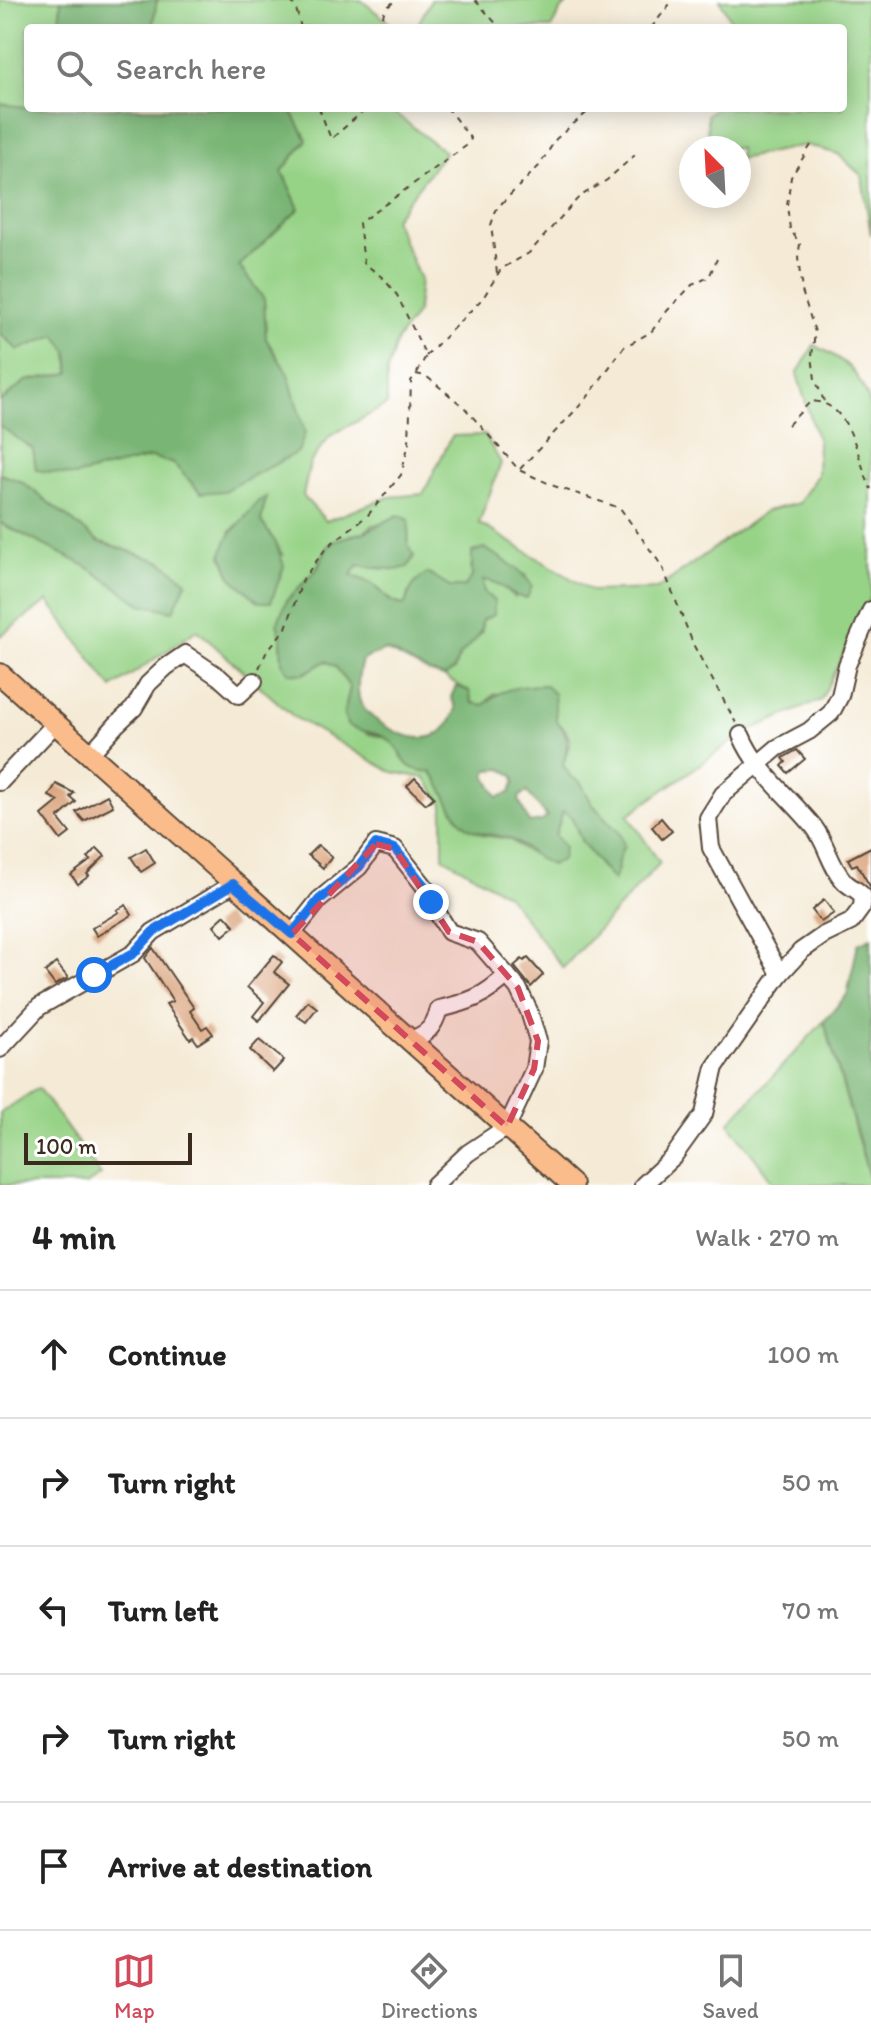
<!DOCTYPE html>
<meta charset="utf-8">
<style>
:root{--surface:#fff;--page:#f2f2f2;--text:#222;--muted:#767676;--line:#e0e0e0;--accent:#d1495b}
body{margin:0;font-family:Itim,sans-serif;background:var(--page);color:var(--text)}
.compass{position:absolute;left:679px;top:136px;width:72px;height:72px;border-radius:50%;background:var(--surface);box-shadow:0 4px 20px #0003;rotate:336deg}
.scale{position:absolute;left:24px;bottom:20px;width:168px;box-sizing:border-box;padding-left:8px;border:4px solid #3b2a1e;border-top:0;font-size:22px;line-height:28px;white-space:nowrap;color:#3b2a1e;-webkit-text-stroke:6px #fff;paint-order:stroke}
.stop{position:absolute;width:24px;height:24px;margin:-18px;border:6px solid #1a73e8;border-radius:50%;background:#fff}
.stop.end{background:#1a73e8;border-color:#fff;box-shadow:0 2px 8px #0008}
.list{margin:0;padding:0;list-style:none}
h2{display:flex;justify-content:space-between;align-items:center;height:104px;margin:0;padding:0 32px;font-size:34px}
h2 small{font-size:26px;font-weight:400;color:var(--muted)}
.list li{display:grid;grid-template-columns:52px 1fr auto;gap:24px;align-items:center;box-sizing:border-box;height:128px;padding:0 32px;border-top:2px solid var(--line)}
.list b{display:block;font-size:30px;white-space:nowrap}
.list em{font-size:26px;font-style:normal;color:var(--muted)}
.icon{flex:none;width:44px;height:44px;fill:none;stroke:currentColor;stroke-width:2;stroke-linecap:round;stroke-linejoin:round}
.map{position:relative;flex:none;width:871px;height:1185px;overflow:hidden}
.search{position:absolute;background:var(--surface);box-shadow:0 4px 20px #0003;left:24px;right:24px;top:24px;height:88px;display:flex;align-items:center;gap:20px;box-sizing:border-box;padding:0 28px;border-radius:8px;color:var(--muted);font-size:30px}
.sheet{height:744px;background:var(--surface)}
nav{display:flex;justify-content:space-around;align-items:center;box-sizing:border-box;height:112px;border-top:2px solid var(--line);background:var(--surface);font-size:22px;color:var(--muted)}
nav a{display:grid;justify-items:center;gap:4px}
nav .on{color:var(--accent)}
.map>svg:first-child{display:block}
.green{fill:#97d387;stroke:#697e52;stroke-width:2;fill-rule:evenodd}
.forest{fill:#79b574;stroke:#5a7049;stroke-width:2;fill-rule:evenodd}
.building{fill:#daa279}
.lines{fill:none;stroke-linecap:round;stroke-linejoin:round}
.minor-casing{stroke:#574739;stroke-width:20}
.major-casing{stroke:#574739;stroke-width:24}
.path{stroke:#574739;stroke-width:2;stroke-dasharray:6 6;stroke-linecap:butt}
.minor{stroke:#fff;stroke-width:16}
.major{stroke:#fabc8b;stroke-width:20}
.route{stroke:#1a73e8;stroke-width:10}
.marked{fill:#d1495b;fill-opacity:0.2;stroke:#d1495b;stroke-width:6;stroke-dasharray:16 10;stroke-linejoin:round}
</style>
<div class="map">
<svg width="871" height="1185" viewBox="0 0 871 1185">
<rect width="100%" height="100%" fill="#fff"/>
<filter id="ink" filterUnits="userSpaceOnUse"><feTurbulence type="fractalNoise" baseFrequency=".0125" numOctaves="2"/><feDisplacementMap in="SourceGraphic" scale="16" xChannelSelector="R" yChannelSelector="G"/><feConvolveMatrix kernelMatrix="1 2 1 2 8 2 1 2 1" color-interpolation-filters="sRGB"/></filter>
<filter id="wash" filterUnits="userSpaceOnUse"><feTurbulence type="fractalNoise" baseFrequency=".006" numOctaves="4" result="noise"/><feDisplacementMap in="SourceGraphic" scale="32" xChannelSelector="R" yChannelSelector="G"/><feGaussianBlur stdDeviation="1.8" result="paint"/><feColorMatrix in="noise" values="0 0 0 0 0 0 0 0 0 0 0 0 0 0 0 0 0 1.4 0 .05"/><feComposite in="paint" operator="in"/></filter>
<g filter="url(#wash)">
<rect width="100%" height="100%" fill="#f4ead5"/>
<g class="green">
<polygon points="0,0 61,0 59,28 28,28 28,108 0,104"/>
<polygon points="157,0 361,0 396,28 152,28"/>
<polygon points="431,0 571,0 561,10 551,28 416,28"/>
<polygon points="720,0 866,0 866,14 871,32 871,235 862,176 838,154 806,145 739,159 739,148 708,148 707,115 716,108 843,108 843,28 735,28"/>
<path d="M 290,108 L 388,108 L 445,152 L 394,219 L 420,279 L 417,313 L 397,340 L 387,372 L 387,405 L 330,436 L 310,463 L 303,496 L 326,521 L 389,497 L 423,494 L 452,436 L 485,435 L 501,463 L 479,523 L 592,591 L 657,589 L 766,511 L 799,503 L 817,475 L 818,442 L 797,374 L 814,345 C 847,361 858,370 871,406 L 871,596 L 821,700 L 746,732 L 628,815 L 660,863 L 563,968 L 507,895 L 443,857 L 443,804 L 425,778 L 392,772 L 294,717 L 197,630 L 112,688 L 48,601 L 0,636 L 0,523 L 86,566 L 141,604 L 162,562 L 98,541 L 22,482 L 0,474 L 0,425 L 74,476 L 152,457 L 174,464 L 201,493 L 288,374 L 266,339 L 264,299 L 239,266 L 299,209 L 282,171 L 307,140 ZM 266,497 L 261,521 L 282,554 L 230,532 ZM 409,521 L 408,545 L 383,569 L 357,565 L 351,575 C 357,578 365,580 371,583 C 386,592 384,602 405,605 L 408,593 L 464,588 L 472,577 L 471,565 L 484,548 L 526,576 L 515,598 L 496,581 L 483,580 L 482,632 C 469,644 458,652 454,670 L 444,677 L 469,691 L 472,703 L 484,705 L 493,695 L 518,688 L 565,729 L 570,741 L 563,765 L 570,776 L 580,782 L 593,805 L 620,834 L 624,846 L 617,857 L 618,870 L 604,871 L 582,842 L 572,818 L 563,810 L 555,836 L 529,853 L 509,839 L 483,835 L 461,821 L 440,783 L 431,772 C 395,770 409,753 388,739 C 381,734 376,737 369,734 C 360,730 351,719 344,713 L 350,688 L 336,667 L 326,661 L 303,674 L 282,662 L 281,636 L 287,600 L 317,569 L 321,557 L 350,535 L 363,533 L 373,525 Z"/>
<polygon points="0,333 18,350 56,334 68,352 70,373 26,381 0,402"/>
<polygon points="824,1021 871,1185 775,1185 729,1123"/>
<polygon points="38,1088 101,1175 86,1185 0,1185 0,1113"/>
</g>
<g class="forest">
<polygon points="61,0 157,0 152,28 59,28"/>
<polygon points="0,104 35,108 290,108 307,140 282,171 299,209 239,266 264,299 266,339 288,374 305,433 298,452 224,491 201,493 174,464 152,457 74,476 36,470 33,449 0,426 0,402 26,381 70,373 68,352 56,335 18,350 0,333"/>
<polygon points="0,474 22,482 98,541 162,562 187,581 173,611 141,604 86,566 0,523"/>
<path d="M 266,497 L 261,521 L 276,543 L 284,566 L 271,602 L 259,602 L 231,577 L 222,555 C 227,533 234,531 247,515 C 255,506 255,502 266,497 Z"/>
<path d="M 398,515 L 409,520 L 408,545 L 414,556 L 408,567 L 396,570 L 358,565 L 351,575 C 357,578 365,580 371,583 C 386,592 383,603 405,605 C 409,589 414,582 427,573 L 450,587 L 464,587 L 472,577 L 472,552 L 484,548 C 502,559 521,568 532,586 L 527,598 C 506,597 504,581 483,580 L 484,592 L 494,601 L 494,615 L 482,620 C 482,647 460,643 454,670 L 444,677 C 423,672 405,658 385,650 L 362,660 C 359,671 357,687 359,698 C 361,708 371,717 379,722 C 407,741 444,750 456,708 L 451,697 L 456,686 L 469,691 L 472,703 L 484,705 C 498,689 524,685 545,685 L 554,694 L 556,720 C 571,736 568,745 563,765 L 570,776 L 580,782 L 593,805 L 620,834 L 624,846 C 616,858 619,868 613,881 L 582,842 L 572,818 L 563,811 L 555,835 L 564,847 L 562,860 L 551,865 C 534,859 524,844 508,838 C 491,833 474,836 461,821 C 449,807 444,787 431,772 C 396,769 409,755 389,740 C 378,731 360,733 347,725 L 344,713 L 350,688 L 336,667 L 326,661 L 303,674 L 289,673 L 282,662 L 281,636 L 277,624 L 287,600 L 317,569 L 327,547 L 338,539 L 363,533 ZM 502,769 L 513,775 L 515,781 L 510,793 L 498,797 L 486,776 L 488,770 ZM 527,792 L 547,817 L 542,821 L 529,823 L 519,800 L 521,795 Z"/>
<polygon points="871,938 871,1181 824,1021 847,995 858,944"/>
</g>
<g id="blocks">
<g class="building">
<polygon points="797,750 805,759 788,773 782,766 786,762 783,758"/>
<polygon points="415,778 434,797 426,804 407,786"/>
<polygon points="56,784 74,793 70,797 76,802 58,818 70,833 61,840 42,815 59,801 49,796"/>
<polygon points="107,795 113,806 84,821 76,812"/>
<polygon points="661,818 672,831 662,839 652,827"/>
<polygon points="318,845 332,857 323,868 308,855"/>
<polygon points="871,847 871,888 857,864 852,866 848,859"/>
<polygon points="97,848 105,856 87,874 89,876 78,884 71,875 91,860 88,858"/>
<polygon points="146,848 155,863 141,872 131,857"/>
<polygon points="824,900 834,913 821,922 812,910"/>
<polygon points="126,905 132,915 97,936 92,928 119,912 117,910"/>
<polygon points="225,915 235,926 223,936 214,925"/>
<polygon points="153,948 194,1008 190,1011 202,1029 207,1026 213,1034 198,1044 193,1037 190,1039 166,1004 173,1001 145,958"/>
<polygon points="274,955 282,962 274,972 289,984 259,1021 253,1016 264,1002 247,987"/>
<polygon points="528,958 543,975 531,987 514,966 522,959 524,961"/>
<polygon points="56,963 68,978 55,985 45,972"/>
<polygon points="308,1001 317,1008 306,1022 296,1015"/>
<polygon points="259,1040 284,1060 273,1072 250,1050"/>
</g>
</g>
</g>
<g filter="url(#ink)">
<use href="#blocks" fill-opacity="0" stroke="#574739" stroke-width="2"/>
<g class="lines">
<defs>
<g id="minor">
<polyline points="90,754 116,725 134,708 148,684 166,667 185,654 219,677 239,695 254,681"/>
<polyline points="0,782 55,724"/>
<polyline points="292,934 319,900 359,867 376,844 395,849 426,888 431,902 449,932 478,942 518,988 529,1011 538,1041 534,1069 507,1127 468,1153 434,1185"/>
<polyline points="780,974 711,848 708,818 723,794 777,748 809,731 831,713 840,696 847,665 871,610"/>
<path d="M 409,1040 C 427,1035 434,1027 439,1009 C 469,1002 484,997 507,975"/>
<polyline points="0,1049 39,1007 134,953 153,932 233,884"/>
<path d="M 643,1185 L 673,1157 L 704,1114 L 715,1067 L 780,974 L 801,951 L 824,935 L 851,922 L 862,907 L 863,896 C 857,889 849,887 844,881 C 830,866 827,844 814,827 C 789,796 757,773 741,735"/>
</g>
<polyline id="major" points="0,674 572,1185"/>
</defs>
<use href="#minor" class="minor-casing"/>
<use href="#major" class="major-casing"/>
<g class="path">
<polyline points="291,0 297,12 301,28"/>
<polyline points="475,0 500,28"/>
<polyline points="379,28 385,9 396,0"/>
<polyline points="651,28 673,0"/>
<polyline points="319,108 331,139 367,108"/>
<polyline points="811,145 791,177 787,205 790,229 800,244 798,258 802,291 815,332 812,356 815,379 824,401"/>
<polyline points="497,273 491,225 497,208 539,166 556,139 592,108"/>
<polyline points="426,356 483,298 501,269 529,253 579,197 607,180 635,155"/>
<polyline points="417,373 426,356 397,295 383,278 364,263 359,223 466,146 471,139 447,108"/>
<path d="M 788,425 L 811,401 C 852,402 857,460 871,489"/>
<polyline points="520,469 587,398 624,347 651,332 667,311 692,285 709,277 717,259"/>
<polyline points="259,668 267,651 286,628 303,579 327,547 368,515 401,475 409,443 411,381 416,374 426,376 464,407 519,470 554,486 620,508 662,566 694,646 736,723"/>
</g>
<use href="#minor" class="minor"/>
<use href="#major" class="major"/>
</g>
</g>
<g class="lines" filter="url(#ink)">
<polyline class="route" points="94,975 134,953 153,932 233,884 292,934 319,900 359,867 376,844 395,849 426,888 431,902"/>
</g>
<path class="marked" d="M 376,844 L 395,849 L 449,932 L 478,942 L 518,988 L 538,1041 L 534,1069 L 507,1127 L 292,934 Z"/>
</svg>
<svg class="compass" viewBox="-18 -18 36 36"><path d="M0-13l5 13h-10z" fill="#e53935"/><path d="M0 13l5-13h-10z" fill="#767676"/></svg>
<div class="scale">100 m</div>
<div class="stop" style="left:94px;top:975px"></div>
<div class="stop end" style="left:431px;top:902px"></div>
<div class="search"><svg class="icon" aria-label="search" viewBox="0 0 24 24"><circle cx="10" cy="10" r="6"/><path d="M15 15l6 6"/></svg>Search here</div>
</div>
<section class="sheet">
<h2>4 min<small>Walk · 270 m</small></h2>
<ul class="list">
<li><svg class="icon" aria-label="ahead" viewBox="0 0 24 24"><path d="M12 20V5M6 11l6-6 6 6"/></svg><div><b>Continue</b></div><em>100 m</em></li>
<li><svg class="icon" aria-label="right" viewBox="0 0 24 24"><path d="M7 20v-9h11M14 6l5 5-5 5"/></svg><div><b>Turn right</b></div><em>50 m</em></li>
<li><svg class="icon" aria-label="left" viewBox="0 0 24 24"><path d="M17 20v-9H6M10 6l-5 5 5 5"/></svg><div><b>Turn left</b></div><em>70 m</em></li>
<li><svg class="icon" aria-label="right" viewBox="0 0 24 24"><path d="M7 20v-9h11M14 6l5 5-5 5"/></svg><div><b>Turn right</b></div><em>50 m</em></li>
<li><svg class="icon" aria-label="arrive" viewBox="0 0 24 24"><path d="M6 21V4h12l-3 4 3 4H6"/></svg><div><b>Arrive at destination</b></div></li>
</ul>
</section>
<nav>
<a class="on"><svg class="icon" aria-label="map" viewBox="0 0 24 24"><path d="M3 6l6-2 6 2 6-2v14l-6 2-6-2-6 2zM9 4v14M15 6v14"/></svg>Map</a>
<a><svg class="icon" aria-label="directions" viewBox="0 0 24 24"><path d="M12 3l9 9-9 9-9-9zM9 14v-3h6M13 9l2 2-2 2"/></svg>Directions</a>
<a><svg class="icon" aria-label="saved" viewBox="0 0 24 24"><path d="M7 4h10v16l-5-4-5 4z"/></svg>Saved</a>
</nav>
